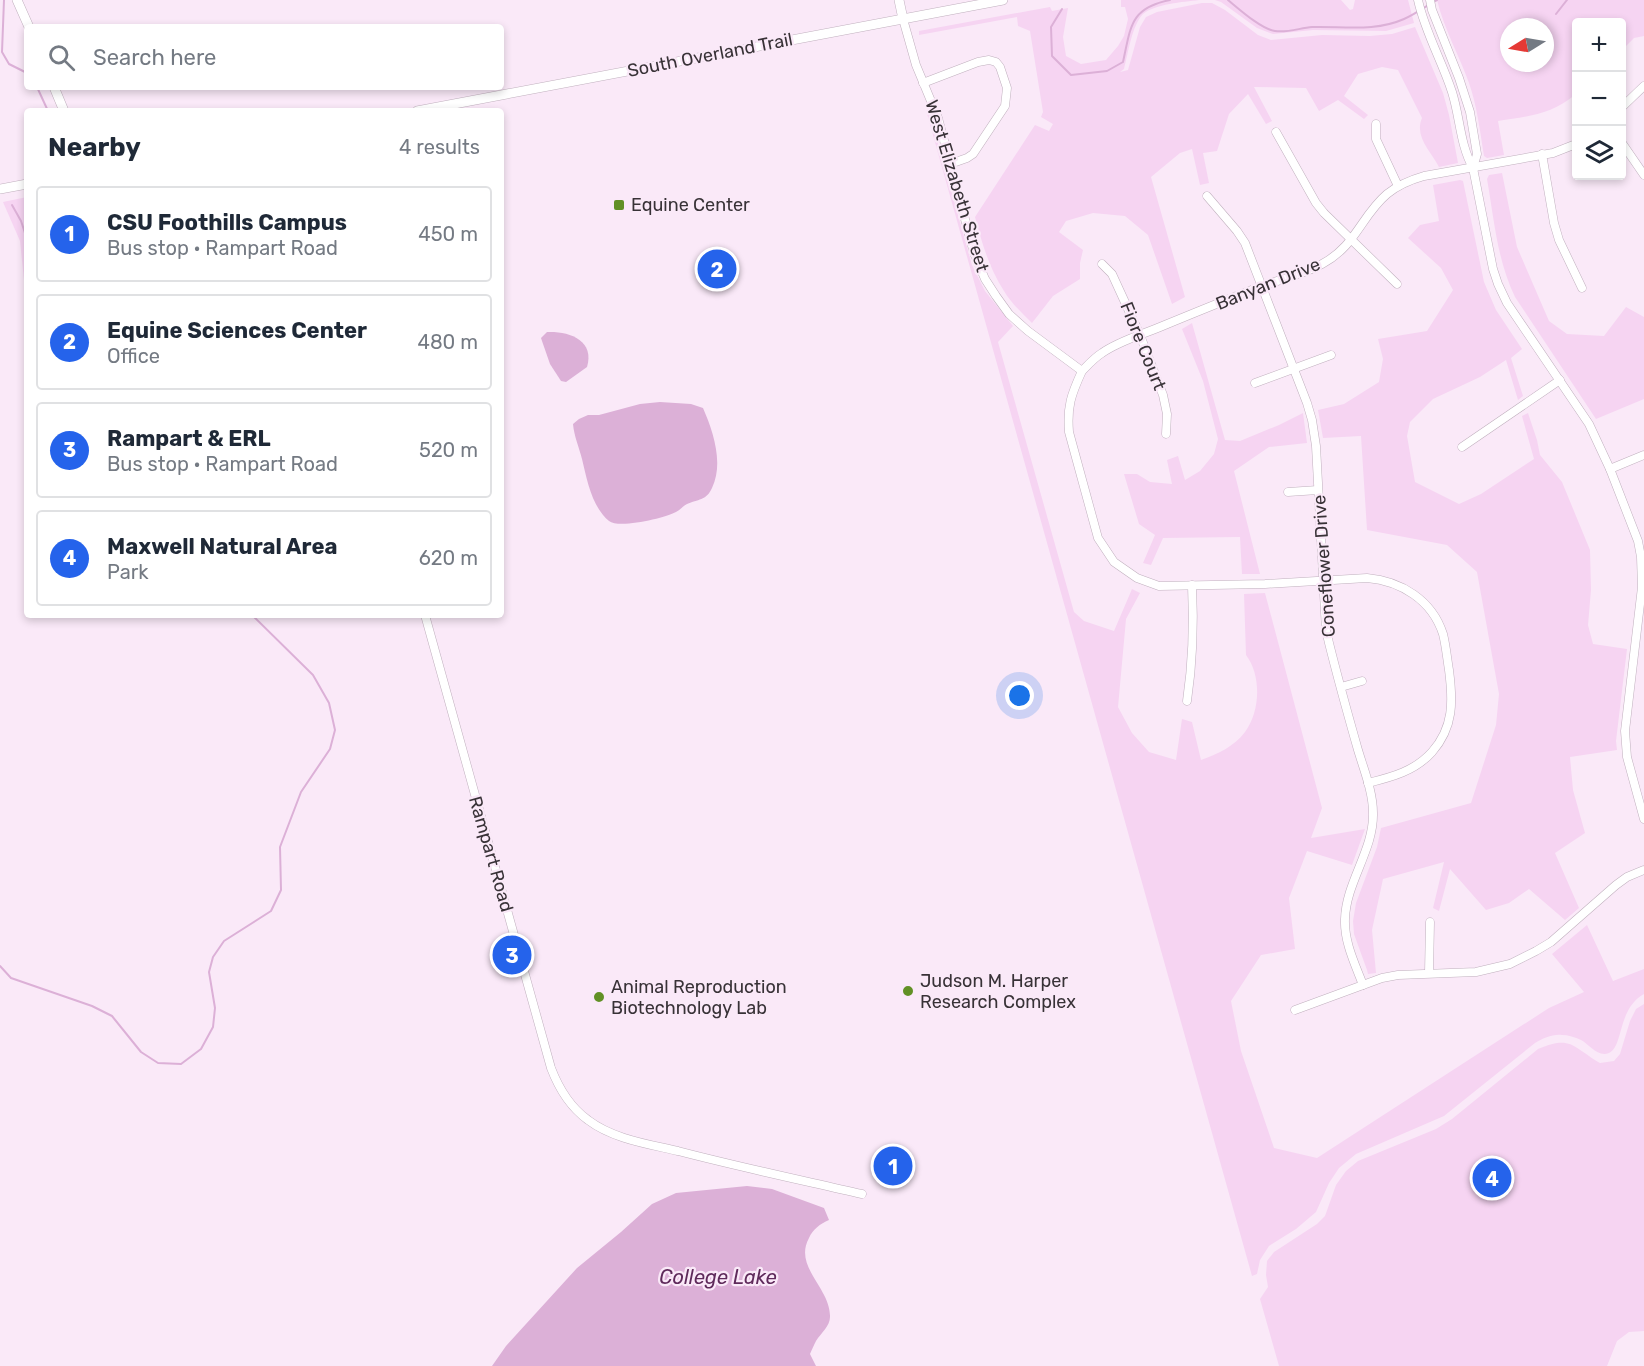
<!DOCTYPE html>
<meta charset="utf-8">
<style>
:root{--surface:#fff;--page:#f6f6f7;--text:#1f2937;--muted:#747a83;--line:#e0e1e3;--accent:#2563eb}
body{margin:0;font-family:Rubik,sans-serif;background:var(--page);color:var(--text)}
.controls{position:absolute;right:18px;top:18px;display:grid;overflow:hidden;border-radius:6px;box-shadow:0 3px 9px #0003}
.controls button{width:54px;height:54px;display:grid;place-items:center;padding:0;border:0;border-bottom:2px solid var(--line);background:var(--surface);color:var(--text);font:30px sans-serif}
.compass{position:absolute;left:1500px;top:18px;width:54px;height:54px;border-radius:50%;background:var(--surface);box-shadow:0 3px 9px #0003;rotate:259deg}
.you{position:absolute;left:1020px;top:696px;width:21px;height:21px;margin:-15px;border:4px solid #fff;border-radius:50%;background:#1a73e8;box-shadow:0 0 0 9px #1a73e833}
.badge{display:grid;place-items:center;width:39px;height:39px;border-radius:50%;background:var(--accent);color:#fff;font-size:20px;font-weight:700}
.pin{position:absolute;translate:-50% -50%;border:3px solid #fff;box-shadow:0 2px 6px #0006}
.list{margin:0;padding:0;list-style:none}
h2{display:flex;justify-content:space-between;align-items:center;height:78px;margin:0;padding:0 24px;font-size:26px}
h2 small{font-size:20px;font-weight:400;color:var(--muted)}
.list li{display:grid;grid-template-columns:39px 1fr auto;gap:18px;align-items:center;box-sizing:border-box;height:96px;margin:0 12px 12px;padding:0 12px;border:2px solid var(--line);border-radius:6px}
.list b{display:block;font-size:22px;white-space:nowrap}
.list p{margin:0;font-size:20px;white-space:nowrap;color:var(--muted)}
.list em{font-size:20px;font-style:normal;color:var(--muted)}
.icon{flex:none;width:33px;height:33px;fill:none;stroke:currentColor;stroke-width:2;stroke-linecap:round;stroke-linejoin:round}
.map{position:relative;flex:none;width:1644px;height:1366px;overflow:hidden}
.search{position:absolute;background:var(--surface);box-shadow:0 3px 9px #0003;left:24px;top:24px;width:480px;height:66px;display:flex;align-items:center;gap:15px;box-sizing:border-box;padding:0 21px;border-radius:6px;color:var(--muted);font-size:22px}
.panel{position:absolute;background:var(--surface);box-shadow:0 3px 9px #0003;left:24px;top:108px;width:480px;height:510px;border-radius:6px}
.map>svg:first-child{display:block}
.green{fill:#f6d4f2;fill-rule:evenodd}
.water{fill:#dcb0d7}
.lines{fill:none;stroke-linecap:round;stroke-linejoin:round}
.stream{stroke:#dcb0d7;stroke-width:2}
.minor-casing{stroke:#c0b0be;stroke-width:9}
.major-casing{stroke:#c0b0be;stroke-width:10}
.minor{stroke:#fff;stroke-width:8}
.major{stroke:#fff;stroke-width:9}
.poi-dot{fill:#619025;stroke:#fae9f8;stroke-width:2}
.labels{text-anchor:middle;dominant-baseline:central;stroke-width:4.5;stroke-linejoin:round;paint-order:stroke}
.street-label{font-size:18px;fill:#383237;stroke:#fae9f8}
.poi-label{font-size:18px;fill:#383237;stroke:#fae9f8;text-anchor:start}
.water-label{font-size:20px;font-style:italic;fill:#5f2a5b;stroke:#fae9f8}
</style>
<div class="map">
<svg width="1644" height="1366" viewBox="0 0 1644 1366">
<rect width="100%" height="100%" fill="#fae9f8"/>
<g class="green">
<path d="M 1121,0 L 1199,0 C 1183,2 1155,4 1143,14 C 1132,25 1128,54 1124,69 L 1120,72 L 1128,70 L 1140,27 L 1146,17 L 1157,12 L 1202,3 L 1212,3 L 1225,10 L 1258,35 L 1271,40 L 1322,35 L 1370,36 L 1392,34 L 1415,27 L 1443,93 L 1449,115 L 1458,163 L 1439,167 C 1431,151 1414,137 1422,118 L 1398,70 L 1382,67 L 1358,74 L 1344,96 L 1368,115 L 1364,119 L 1338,100 L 1319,111 L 1306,88 L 1254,87 L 1272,121 L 1266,124 L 1248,94 L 1229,114 L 1217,151 L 1203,153 L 1209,183 L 1200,185 L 1192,149 L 1180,153 L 1151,177 L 1185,297 L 1172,304 L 1148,235 L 1125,216 L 1093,213 L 1066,221 L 1059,232 L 1083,250 L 1080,263 L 1080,279 L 1053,296 L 1032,323 C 1022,313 1011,303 1004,291 C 989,268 982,243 975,217 L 1035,125 L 1049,131 L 1053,124 L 1041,117 L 1043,112 L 1030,31 L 1018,26 L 1017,17 L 919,35 L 919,31 L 1050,7 L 1052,11 L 1068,8 L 1063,37 L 1066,56 L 1081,64 L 1106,60 L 1118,46 L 1124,36 L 1128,19 L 1125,7 L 1121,7 Z"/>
<polygon points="1215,0 1341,0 1350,10 1353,9 1355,0 1408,0 1414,23 1386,31 1313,30 1273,34 1257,28 1221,2"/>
<path d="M 1437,0 L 1644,0 L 1644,36 L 1634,38 L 1622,50 L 1622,22 L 1576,22 L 1576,94 C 1551,115 1529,116 1498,121 L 1504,155 L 1487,158 L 1484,156 C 1480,131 1477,106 1469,83 C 1459,55 1444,29 1437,0 ZM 1509,27 L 1545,27 L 1545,63 L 1509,63 Z"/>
<path d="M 926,110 L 929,112 L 972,265 L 985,291 L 1013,326 L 998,342 L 1074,612 L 1084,621 L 1114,631 L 1132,589 L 1140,593 L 1126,619 L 1118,707 L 1132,733 L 1149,752 L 1176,760 L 1182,719 L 1192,722 L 1201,760 C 1217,754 1234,747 1245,732 C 1260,712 1262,676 1246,655 L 1244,594 L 1265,593 L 1322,808 L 1311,838 L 1365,829 L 1352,865 L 1307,851 L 1289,898 L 1295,949 L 1261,955 L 1231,1001 L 1241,1051 L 1274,1148 L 1317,1158 L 1549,1008 L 1584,992 L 1552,954 L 1587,925 L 1613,981 L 1644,969 L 1644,994 C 1617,1009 1624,1046 1609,1053 C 1598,1058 1589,1044 1581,1040 C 1575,1037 1568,1035 1562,1035 C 1552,1034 1544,1038 1535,1043 L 1444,1116 L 1356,1154 L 1339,1168 L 1329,1183 L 1316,1212 L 1296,1229 L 1269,1246 L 1260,1260 L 1257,1274 L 1252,1276 Z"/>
<path d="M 1502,173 L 1517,247 L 1549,321 L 1567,334 L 1604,336 L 1626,307 L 1644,317 L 1644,399 L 1596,419 L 1515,297 C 1497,260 1494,218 1487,179 L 1489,175 Z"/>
<polygon points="1460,180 1463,181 1484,282 1496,310 1522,349 1511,358 1523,396 1518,400 1506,360 1480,377 1433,399 1410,422 1407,436 1415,482 1459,504 1481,494 1534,459 1522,416 1528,413 1537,440 1540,455 1562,482 1590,550 1591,590 1588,625 1593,644 1627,649 1616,741 1617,750 1570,757 1573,790 1585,833 1555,853 1579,908 1565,920 1529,889 1509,903 1486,910 1450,869 1439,911 1433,908 1444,862 1383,879 1372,930 1376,973 1368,974 1367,970 1354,934 1353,921 1356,903 1377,847 1381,828 1471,803 1496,725 1499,694 1477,572 1447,545 1367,530 1361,436 1323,438 1318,410 1344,404 1379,382 1383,359 1378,339 1427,331 1453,290 1441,268 1408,238 1420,225 1439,221 1433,185"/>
<polygon points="27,197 27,309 20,241 3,202"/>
<polygon points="1192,323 1225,440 1240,441 1279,425 1303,413 1307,443 1269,447 1234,471 1260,574 1242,574 1240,537 1163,538 1151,565 1143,563 1155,535 1139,524 1124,474 1137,474 1150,482 1172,484 1167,460 1178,456 1185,480 1200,471 1214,454 1218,439 1203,381 1182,329"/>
<path d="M 1644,1004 L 1644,1331 L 1629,1332 L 1617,1341 L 1607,1366 L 1279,1366 L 1260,1299 L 1268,1287 L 1266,1275 L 1267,1261 L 1274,1252 L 1317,1224 L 1325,1216 L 1336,1185 L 1346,1171 L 1358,1161 L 1436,1129 L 1452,1119 L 1538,1049 C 1572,1035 1572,1047 1600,1063 L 1614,1061 L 1620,1054 L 1630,1021 L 1636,1009 Z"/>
</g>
<g class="water">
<path d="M 547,332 C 569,331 595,340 587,367 L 566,382 L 561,381 L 550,364 L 542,341 L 541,338 Z"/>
<path d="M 660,402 L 691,404 L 703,408 C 713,431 724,463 712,488 C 706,501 698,499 687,504 C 683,506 680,510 676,512 C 665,518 619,529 609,521 C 592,507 587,480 582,459 C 579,447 574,436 573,424 L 579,419 L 588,415 L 599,415 L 640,404 Z"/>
<path d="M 747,1186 L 772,1189 L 824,1208 L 829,1220 C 820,1224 813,1229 809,1238 C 793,1267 831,1288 830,1317 C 830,1326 821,1333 816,1341 C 814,1345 812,1349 810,1354 L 816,1366 L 492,1366 L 506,1346 L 577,1268 L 621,1232 L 652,1204 L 676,1193 Z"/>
</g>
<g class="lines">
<g class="stream">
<polyline points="4,0 2,52 9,64 27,73"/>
<path d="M 1228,0 C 1239,9 1261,29 1275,31 C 1287,33 1300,28 1312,27 C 1343,26 1375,32 1404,19 C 1416,14 1426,6 1437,0"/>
<path d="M 1062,9 L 1051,27 L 1052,56 L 1071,75 L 1107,71 L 1123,62 C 1131,26 1130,8 1170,0"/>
<polyline points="1556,14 1567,0"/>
<polyline points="37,87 48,111"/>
<polyline points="12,205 21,221 27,239"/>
<polyline points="0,966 11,978 92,1006 112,1016 141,1052 158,1063 181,1064 201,1049 213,1027 215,1008 209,972 213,957 224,941 271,911 281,890 280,847 301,792 330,749 335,730 329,703 313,675 252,615"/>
</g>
<defs>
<g id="minor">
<path d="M 1418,0 C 1425,32 1442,61 1452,92 C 1460,117 1460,145 1473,168 L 1493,269 L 1498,284 L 1507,303 L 1589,424 L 1610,469 L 1638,541 L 1641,557 L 1642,587 L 1625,731 L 1627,757 L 1644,819"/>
<polyline points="1430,0 1432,10 1459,78 1470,112 1477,154 1473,168"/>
<path d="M 903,19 L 916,65 L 938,118 L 974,253 L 985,279 L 996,296 L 1009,314 L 1028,331 L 1082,371 C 1071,395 1067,406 1069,432 L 1098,538 L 1114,562 L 1137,578 L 1159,586 L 1265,584 L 1367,578 C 1401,581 1432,600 1443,634 C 1446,646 1447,658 1449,670 C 1453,701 1454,727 1432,752 C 1415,771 1392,777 1368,783"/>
<polyline points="923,83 978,62 989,60 996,62 1000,67 1007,88 1005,106 973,154 967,158 950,164"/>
<polyline points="1622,107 1644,86"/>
<polyline points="1376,124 1376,139 1398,186"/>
<polyline points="1276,132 1316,203 1324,213 1397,284"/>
<polyline points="1622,143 1644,175"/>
<polyline points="1542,154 1554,223 1559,240 1582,288"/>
<path d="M 1207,196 L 1237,231 L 1245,243 L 1307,403 L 1312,420 L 1316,446 L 1326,630 L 1329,643 C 1338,679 1348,715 1358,750 C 1364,770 1373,792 1373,813 C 1374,850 1346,882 1345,919 C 1344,942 1355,964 1363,985"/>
<polyline points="1102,264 1112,274 1140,335 1163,395 1167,414 1166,434"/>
<path d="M 1082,371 C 1088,365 1094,358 1102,353 C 1119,341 1141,335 1160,327 C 1194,313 1228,299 1262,286 C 1282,279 1304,274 1322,264 C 1356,246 1361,216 1387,194 C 1398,185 1410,180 1424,176 L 1553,153 L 1576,144"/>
<polyline points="1255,383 1331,355"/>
<polyline points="1462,447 1560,380"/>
<polyline points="1610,469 1644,455"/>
<polyline points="1288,492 1318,490"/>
<path d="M 425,615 L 551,1068 C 559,1089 570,1107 588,1120 C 613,1139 648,1144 678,1151 C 739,1167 801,1180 862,1194"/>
<polyline points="1341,687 1362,681"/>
<path d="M 1187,701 C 1193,661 1194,626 1192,585"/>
<polyline points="1429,973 1430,922"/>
<polyline points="1295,1010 1382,978 1398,975 1476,972 1510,964 1536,951 1551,942 1616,885 1627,877 1644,870"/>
</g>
<g id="major">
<polyline points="17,0 29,27"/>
<polyline points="899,0 903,19"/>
<polyline points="54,87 64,111"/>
<polyline points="417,111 1003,0"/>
<polyline points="0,189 27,184"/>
</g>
</defs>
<use href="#minor" class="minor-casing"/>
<use href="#major" class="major-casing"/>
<use href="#minor" class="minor"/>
<use href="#major" class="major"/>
</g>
<g class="poi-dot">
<rect x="613" y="199" width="12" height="12" rx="3"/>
<circle cx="908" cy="991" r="6"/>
<circle cx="599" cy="997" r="6"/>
</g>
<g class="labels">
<g class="street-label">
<text transform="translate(710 55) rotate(-11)">South Overland Trail</text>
<text transform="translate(957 186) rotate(73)">West Elizabeth Street</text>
<text transform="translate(1268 284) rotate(-22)">Banyan Drive</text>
<text transform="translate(1143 346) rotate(68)">Fiore Court</text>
<text transform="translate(1324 566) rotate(-94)">Coneflower Drive</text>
<text transform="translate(491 854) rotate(74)">Rampart Road</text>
</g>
<g class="poi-label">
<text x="631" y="205">Equine Center</text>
<text x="920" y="981">Judson M. Harper<tspan x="920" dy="21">Research Complex</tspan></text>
<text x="611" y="987">Animal Reproduction<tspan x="611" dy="21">Biotechnology Lab</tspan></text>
</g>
<g class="water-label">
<text x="718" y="1277">College Lake</text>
</g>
</g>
</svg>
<div class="controls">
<button>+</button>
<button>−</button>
<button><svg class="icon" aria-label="layers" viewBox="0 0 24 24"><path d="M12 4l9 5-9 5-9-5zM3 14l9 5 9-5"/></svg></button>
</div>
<svg class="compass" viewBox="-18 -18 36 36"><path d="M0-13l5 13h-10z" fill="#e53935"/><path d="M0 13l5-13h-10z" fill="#747a83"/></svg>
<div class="you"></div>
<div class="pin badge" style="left:893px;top:1166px">1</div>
<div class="pin badge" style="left:717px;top:269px">2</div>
<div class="pin badge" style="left:512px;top:955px">3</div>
<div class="pin badge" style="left:1492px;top:1178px">4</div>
<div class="search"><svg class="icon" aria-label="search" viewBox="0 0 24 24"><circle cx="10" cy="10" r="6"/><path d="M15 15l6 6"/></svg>Search here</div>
<section class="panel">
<h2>Nearby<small>4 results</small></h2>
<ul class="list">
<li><span class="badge">1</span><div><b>CSU Foothills Campus</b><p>Bus stop · Rampart Road</p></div><em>450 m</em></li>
<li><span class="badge">2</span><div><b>Equine Sciences Center</b><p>Office</p></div><em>480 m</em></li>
<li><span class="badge">3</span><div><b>Rampart &amp; ERL</b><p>Bus stop · Rampart Road</p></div><em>520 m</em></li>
<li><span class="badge">4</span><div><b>Maxwell Natural Area</b><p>Park</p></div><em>620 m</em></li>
</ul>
</section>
</div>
